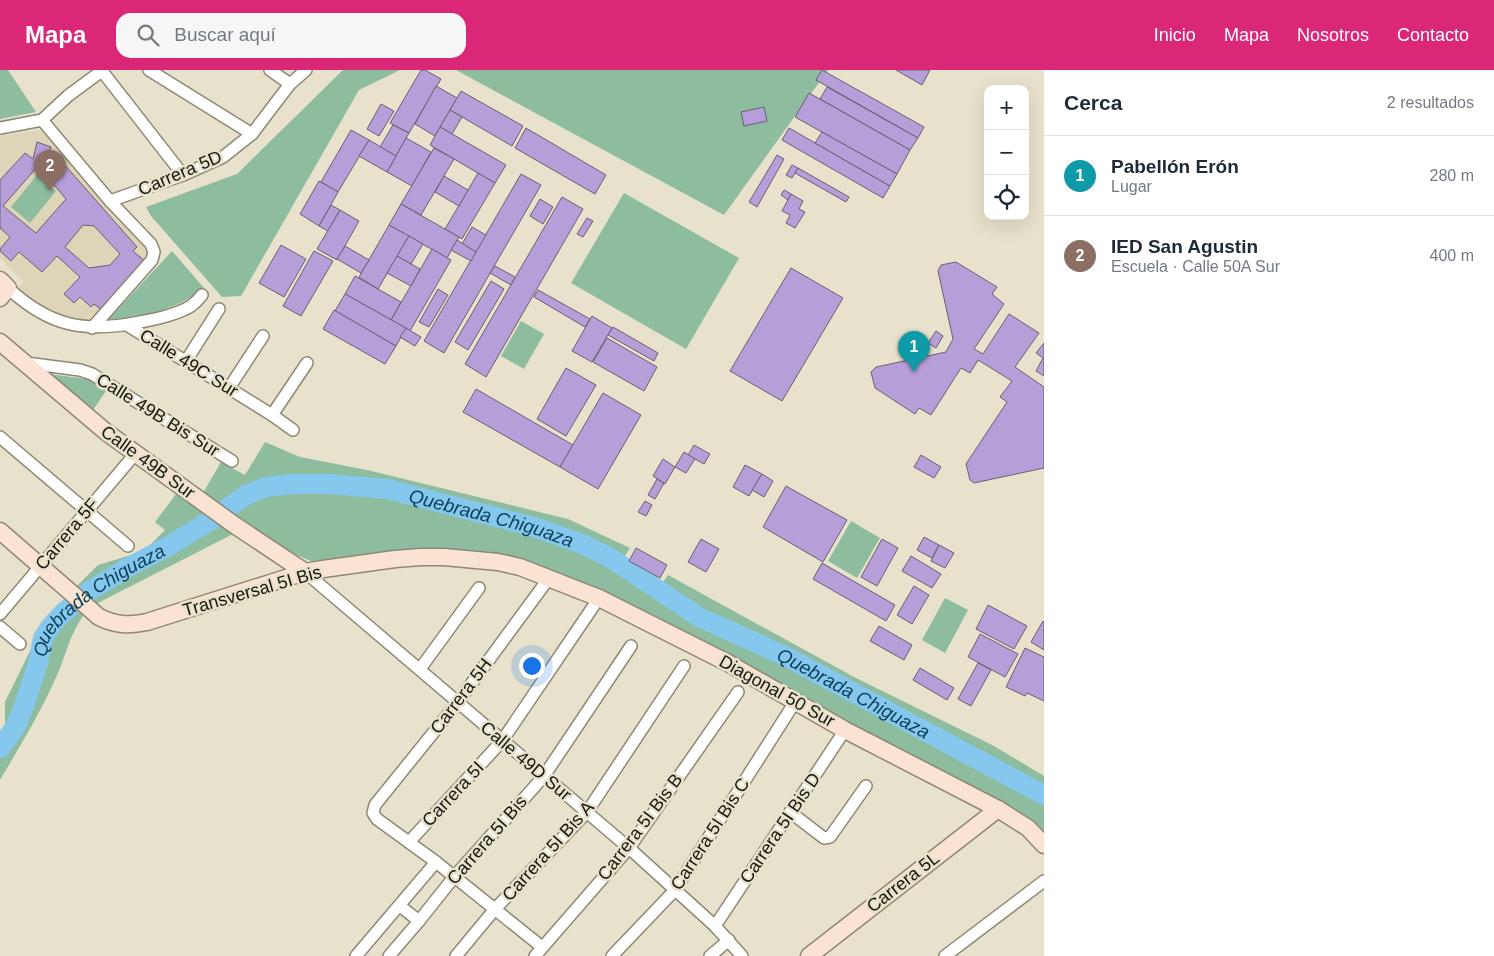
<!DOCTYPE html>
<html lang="es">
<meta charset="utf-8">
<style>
:root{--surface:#fff;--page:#f6f6f7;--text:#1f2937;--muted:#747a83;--line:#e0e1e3;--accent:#db2777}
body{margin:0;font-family:Helvetica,sans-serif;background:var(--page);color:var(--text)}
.controls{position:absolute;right:15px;top:15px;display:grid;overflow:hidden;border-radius:10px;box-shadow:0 5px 20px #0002}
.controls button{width:45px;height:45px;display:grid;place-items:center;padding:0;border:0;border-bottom:1px solid var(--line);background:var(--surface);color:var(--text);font:25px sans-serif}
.you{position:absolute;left:531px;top:595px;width:18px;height:18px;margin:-12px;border:4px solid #fff;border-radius:50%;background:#1a73e8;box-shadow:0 0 0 8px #1a73e833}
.badge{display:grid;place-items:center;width:32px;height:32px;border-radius:50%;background:var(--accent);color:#fff;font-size:16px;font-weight:700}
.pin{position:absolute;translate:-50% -41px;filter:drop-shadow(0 1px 2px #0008)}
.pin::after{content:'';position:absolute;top:26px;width:18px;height:15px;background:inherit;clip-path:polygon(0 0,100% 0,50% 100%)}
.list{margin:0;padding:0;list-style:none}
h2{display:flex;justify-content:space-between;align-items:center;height:65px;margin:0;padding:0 20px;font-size:21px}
h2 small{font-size:16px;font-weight:400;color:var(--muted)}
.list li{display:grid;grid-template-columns:32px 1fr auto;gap:15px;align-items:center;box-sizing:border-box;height:80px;padding:0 20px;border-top:1px solid var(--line)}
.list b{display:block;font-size:19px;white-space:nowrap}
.list p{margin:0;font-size:16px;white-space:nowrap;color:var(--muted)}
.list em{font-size:16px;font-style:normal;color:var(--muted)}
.icon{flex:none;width:28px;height:28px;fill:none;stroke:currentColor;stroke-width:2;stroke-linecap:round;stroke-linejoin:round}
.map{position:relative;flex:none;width:1044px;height:886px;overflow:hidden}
header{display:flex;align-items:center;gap:30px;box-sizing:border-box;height:70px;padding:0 25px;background:var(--accent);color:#fff}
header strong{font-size:24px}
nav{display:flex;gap:28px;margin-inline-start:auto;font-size:18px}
.search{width:350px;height:45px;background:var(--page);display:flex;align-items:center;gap:12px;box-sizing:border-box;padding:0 18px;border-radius:15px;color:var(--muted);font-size:19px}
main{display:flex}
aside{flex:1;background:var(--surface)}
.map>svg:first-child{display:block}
.built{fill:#ded5b8}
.green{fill:#8dbc9f}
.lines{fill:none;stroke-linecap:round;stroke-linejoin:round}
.river{stroke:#86c7ed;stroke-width:20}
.building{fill:#b69ed8;stroke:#676072;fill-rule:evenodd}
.street-casing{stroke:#8e8874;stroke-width:14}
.secondary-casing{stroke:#8e8874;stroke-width:19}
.street{stroke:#fff;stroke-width:11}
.secondary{stroke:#fbe3d4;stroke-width:16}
.labels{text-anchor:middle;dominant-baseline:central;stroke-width:5;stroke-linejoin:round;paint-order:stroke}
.street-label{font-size:18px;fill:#19170f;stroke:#e8e2cc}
.water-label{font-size:19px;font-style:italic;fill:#0d425c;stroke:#e8e2cc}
</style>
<header>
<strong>Mapa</strong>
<div class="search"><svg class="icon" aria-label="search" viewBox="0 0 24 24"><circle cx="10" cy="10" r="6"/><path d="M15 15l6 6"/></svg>Buscar aquí</div>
<nav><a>Inicio</a><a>Mapa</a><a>Nosotros</a><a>Contacto</a></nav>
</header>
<main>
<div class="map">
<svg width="1044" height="886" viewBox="0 0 1044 886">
<rect width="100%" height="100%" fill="#e8e2cc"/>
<polygon class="built" points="40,60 49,63 147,175 149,182 149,190 94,252 86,252 69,248 30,230 18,218 24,212 0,188 0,66"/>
<g class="green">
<polygon points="0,0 8,0 36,42 0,49"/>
<polygon points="343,0 400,0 359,20 241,226 222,227 151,146 146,137 237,104"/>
<polygon points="456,0 828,0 724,145"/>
<polygon points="37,105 56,121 30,153 11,137"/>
<polygon points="624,123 739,188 686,279 571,213"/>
<path d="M 172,181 L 204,218 C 173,242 146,245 108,250 Z"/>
<polygon points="521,251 544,264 524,299 501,286"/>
<polygon points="48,304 88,309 106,321 93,340"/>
<polygon points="265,372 300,387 367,400 568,449 630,478 623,489 661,515 668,505 854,607 994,676 1044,706 1044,765 1039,759 508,489 327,494 313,492 292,483 203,423 221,392 245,405"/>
<polygon points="176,424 233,464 92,536 74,519 98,495 144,481 165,460 155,452"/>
<polygon points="851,451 880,468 857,508 828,491"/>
<polygon points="945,528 968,540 945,583 922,570"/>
<path d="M 67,530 L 83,546 C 70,564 66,585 57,605 C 41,642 20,676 0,710 L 0,661 L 5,654 L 5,632 L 32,577 Z"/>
</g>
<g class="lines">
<path class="river" id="s1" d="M 0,678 L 16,656 L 24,636 L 38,593 L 43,568 L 50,557 L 63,543 L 91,520 L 127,498 L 167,477 L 211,450 L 246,425 L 266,417 L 292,414 L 330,414 L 387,419 L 534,457 L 582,474 L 609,487 L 699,547 L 787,587 L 1044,725"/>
</g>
<g class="building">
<polygon points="421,0 425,0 441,9 409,63 390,53"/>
<polygon points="822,0 924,57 918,68 816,10"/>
<polygon points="896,0 930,0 922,15"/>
<polygon points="436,16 457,28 435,66 415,54"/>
<polygon points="827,17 918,68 910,80 820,29"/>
<polygon points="461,21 523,56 512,76 450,40"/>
<polygon points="809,23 910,80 897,104 795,47"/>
<polygon points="381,34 394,41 379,66 367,59"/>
<polygon points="764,37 767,51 744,56 741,42"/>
<polygon points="450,40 462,47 452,64 440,57"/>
<polygon points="393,55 409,63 396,86 380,77"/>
<polygon points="440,57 506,95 495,113 430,75"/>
<polygon points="526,58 606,105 595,124 515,78"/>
<polygon points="789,58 890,116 883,128 782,70"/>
<polygon points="351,60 369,70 338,122 321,112"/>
<polygon points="822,62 897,104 890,116 815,73"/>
<polygon points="406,68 431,82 412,116 387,102"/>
<polygon points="369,70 396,86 387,102 359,86"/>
<path d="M 37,72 L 51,77 L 47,89 L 51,90 L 56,85 L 137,177 L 133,181 L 146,192 L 102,240 L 94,234 L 91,237 L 80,227 L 74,233 L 64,224 L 80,207 L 57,186 L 42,202 L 19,182 L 11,191 L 0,181 L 0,179 L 10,167 L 0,158 L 0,110 L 25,83 L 33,89 ZM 38,96 L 66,129 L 36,163 L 3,136 ZM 83,155 L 94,156 L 120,184 L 110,195 L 89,198 L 65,177 Z"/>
<polygon points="434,78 454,89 421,145 401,134"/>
<polygon points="777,85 784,89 757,137 749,132"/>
<polygon points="792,95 798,98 792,108 786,105"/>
<polygon points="798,98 849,127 846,132 795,103"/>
<polygon points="478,103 495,113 462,169 445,159"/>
<polygon points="521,104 541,115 444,283 424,271"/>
<polygon points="444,106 468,120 459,136 435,122"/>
<polygon points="319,111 338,122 319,156 300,144"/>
<polygon points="784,120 791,124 788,130 781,125"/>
<polygon points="791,124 803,131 799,139 805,142 795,158 786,153 790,145 782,141"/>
<polygon points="562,127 583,139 486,307 465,294"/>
<polygon points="540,129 553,137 543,154 530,146"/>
<polygon points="401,134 459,167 447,188 389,155"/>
<polygon points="331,135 340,140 328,161 319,156"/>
<polygon points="340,140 359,151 337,190 317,179"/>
<polygon points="587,148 593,151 583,167 577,164"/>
<polygon points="389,155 409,166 378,219 359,207"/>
<polygon points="472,157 486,165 476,182 462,174"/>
<polygon points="409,166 423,174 411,194 397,186"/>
<polygon points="457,170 476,182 471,191 451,180"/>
<polygon points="281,175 306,189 284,227 259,213"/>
<polygon points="345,176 369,190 361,203 337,189"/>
<polygon points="432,179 451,190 410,261 391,250"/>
<polygon points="314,181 333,191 301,246 283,236"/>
<polygon points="397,186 420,199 411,216 387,203"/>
<polygon points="956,192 997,217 992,224 1004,234 974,279 983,284 1009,244 1039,263 1015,297 1044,317 1044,398 974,413 970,410 966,394 1007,332 1000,327 1012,311 978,290 970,303 961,298 931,345 919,338 915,344 875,318 871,302 876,297 946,282 953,269 938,201 941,195"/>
<polygon points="495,196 515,207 511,215 490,203"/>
<polygon points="791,198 843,228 782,331 730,301"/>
<polygon points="355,206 401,232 391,250 345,224"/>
<polygon points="491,211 504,219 468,280 455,272"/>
<polygon points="438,219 448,225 429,257 419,252"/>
<polygon points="538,220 590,249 585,257 534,227"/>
<polygon points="345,224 406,258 396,276 335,241"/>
<polygon points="334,240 396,276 385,294 323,259"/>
<polygon points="592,246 612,258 592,292 572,281"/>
<polygon points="613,257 658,283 654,291 608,265"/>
<polygon points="406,258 421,267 415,276 400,267"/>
<polygon points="936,261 943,266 936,278 928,273"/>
<polygon points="607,268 657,297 644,321 593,292"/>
<polygon points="1044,273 1044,306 1036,301 1043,288 1036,283"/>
<polygon points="566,298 596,315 566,366 537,349"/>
<polygon points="476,319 573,375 560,397 463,342"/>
<polygon points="603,323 641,345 598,419 560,397"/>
<polygon points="694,375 710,384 704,394 688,385"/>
<polygon points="684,382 695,389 686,403 675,397"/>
<polygon points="921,385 941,397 934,408 914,397"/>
<polygon points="663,389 675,397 665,414 653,406"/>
<polygon points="745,395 762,404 749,426 733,417"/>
<polygon points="762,404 773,411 764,427 752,420"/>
<polygon points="657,409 664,413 655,429 648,425"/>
<polygon points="786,416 847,450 823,492 763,457"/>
<polygon points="645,431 652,435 646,446 638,442"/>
<polygon points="924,467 939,475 932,488 917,480"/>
<polygon points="701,469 719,479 706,502 688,492"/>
<polygon points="882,469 898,478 877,516 861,507"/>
<polygon points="939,475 954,483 945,498 931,491"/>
<polygon points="636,478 667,495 660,508 629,491"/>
<polygon points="911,486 941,504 932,518 902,501"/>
<polygon points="822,493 895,535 886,551 813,509"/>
<polygon points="914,516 929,525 912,554 897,545"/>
<polygon points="988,535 1027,556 1014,579 976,559"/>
<polygon points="1043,551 1044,552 1044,580 1031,572"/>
<polygon points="879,556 912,575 904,590 870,571"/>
<polygon points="980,564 1018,584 1005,607 968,587"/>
<polygon points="1025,578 1044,587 1044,631 1027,623 1025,626 1006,617"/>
<polygon points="978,593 991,600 971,636 958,629"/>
<polygon points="920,598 954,618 947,630 913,610"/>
</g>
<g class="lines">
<defs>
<g id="street">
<polyline points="149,0 252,64"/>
<polyline points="270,0 290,14"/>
<polyline points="102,1 183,105"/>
<polyline points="42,50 110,131 151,174 154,182 152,190 92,258"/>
<polyline points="0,58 42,50 69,25 103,0"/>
<polyline points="110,131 183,105 223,87 252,64 290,14 306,0"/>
<path d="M 8,218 C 50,257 85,263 140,252 C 157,249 176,245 191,236 C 195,233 199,229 202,225"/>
<polyline points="127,255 272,345 293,360"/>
<polyline points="186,291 219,239"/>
<polyline points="26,293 80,300 92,304 232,391"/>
<polyline points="229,318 263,266"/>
<polyline points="272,345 307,293"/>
<polyline points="0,367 128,476"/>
<polyline points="305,502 629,778 715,856 742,886"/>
<polyline points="0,544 135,384"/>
<polyline points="0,557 20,574"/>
<polyline points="420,599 479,518"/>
<polyline points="790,742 824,768 830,767 866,716"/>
<polyline points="409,772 502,671 599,528"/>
<polyline points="400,836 419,851"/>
<polyline points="715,856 845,660"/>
<polyline points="542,877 436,792 377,749 373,743 375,735 458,632 549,508"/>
<polyline points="356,886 436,792"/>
<polyline points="389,886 419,851 454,807 544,706 631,576"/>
<polyline points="456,886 495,839 587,742 684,596"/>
<polyline points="535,886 629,778 738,622"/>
<polyline points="612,886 675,820 795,632"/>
<polyline points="710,886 729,870"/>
<polyline points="945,886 1044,811"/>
</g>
<g id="secondary">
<polyline points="0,210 8,218 0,228"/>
<polyline points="0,272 106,362 233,454 305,502"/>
<path d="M 0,461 L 99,547 C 115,555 129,556 147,552 L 305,502 L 323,499 L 395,489 L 421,487 L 444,487 L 498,492 L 520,497 L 599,528 L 728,593 L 845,660 L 998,739 L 1028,758 L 1044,775"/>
<polyline points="809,886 998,739"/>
</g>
</defs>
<use href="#street" class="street-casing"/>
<use href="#secondary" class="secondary-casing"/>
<use href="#street" class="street"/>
<use href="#secondary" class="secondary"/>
</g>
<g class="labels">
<g class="street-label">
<text transform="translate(180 103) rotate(-23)">Carrera 5D</text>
<text transform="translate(189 293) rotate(32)">Calle 49C Sur</text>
<text transform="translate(158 345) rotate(32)">Calle 49B Bis Sur</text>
<text transform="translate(148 392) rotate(36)">Calle 49B Sur</text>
<text transform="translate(67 464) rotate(-50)">Carrera 5F</text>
<text transform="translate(252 521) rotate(-16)">Transversal 5I Bis</text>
<text transform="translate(777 621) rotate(29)">Diagonal 50 Sur</text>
<text transform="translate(461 626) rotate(-53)">Carrera 5H</text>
<text transform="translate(526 691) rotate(40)">Calle 49D Sur</text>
<text transform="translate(453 724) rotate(-47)">Carrera 5I</text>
<text transform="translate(640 757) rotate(-53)">Carrera 5I Bis B</text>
<text transform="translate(780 758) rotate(-56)">Carrera 5I Bis D</text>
<text transform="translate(710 764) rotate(-57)">Carrera 5I Bis C</text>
<text transform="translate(487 770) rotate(-49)">Carrera 5I Bis</text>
<text transform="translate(548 781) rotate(-48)">Carrera 5I Bis A</text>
<text transform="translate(903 812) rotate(-38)">Carrera 5L</text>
</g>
<g class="water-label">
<text stroke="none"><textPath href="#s1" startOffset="621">Quebrada Chiguaza</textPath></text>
<text stroke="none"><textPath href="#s1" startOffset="186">Quebrada Chiguaza</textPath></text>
<text stroke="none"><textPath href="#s1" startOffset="1026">Quebrada Chiguaza</textPath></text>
</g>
</g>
</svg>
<div class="controls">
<button>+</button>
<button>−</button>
<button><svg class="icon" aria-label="locate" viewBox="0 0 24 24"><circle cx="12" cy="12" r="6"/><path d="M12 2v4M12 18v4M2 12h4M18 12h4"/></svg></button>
</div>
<div class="you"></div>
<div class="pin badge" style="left:914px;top:302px;background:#0f9aa8">1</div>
<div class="pin badge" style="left:50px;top:121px;background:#8d6e63">2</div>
</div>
<aside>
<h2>Cerca<small>2 resultados</small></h2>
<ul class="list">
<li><span class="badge" style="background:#0f9aa8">1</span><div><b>Pabellón Erón</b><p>Lugar</p></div><em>280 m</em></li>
<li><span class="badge" style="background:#8d6e63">2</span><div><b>IED San Agustin</b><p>Escuela · Calle 50A Sur</p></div><em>400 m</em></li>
</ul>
</aside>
</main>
